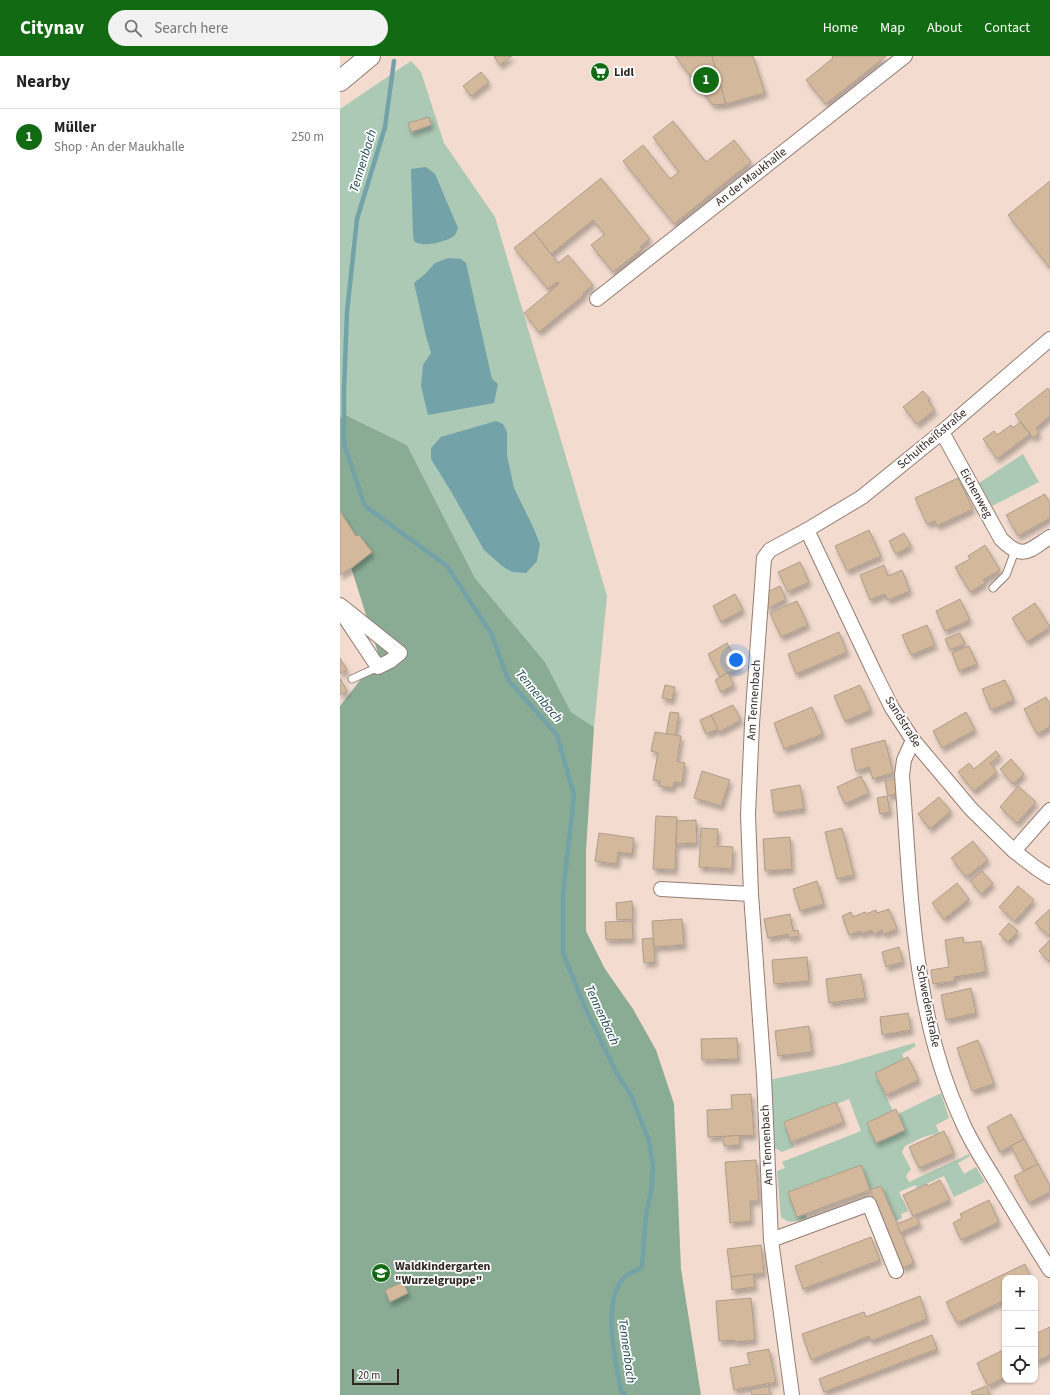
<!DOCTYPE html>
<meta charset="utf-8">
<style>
:root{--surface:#fff;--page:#f2f2f2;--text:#222;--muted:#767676;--line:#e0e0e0;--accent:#126a13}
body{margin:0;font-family:"Source Sans 3",sans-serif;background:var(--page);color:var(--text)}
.controls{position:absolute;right:12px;bottom:12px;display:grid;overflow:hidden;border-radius:8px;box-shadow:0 1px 3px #0004}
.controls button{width:36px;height:36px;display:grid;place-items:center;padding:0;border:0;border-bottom:1px solid var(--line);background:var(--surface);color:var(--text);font:20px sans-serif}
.scale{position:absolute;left:12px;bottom:10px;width:47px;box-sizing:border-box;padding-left:4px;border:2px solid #302722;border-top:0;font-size:11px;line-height:14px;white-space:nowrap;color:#302722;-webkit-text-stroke:3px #fff;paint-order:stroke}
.you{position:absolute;left:396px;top:604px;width:14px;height:14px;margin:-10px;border:3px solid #fff;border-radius:50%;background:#1a73e8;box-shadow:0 0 0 6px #1a73e833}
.badge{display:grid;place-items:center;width:26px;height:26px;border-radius:50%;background:var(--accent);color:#fff;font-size:13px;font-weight:700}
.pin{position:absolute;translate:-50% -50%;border:2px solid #fff;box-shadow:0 1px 4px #0006}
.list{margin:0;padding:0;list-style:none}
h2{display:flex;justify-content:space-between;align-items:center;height:52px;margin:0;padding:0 16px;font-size:17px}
h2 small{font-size:13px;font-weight:400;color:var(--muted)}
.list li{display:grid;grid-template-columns:26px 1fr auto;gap:12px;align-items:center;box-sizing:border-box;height:56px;padding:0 16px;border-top:1px solid var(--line)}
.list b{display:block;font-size:15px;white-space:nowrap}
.list p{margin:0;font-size:13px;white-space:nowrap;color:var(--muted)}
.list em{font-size:13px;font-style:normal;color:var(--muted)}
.icon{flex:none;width:22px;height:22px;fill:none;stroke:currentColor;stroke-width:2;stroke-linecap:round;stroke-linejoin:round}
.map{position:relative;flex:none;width:710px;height:1339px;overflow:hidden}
header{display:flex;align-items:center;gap:24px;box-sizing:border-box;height:56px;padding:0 20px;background:var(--accent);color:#fff}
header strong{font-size:19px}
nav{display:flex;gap:22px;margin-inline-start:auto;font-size:14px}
.search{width:280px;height:36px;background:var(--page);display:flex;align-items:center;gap:10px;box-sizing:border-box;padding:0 14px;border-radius:22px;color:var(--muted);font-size:15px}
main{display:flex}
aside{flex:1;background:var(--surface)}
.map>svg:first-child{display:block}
.green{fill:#abc9b4}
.forest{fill:#8aac95}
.water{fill:#74a2a9}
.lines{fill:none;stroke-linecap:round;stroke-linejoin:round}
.stream{stroke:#74a2a9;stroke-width:4.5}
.building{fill:#d4b89b;stroke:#ad9d8c;filter:url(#shadow)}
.service-casing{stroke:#917d71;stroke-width:9}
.minor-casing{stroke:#917d71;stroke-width:16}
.secondary-casing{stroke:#917d71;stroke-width:22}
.service{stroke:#fff;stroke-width:7}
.minor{stroke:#fff;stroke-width:14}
.secondary{stroke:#fff;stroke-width:20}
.labels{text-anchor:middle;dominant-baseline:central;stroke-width:3.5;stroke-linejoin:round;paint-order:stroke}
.poi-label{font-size:12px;font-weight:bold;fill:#302722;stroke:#fff;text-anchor:start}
.street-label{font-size:12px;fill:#302722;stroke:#fff}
.water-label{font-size:13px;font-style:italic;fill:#1a454b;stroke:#fff}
</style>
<header>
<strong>Citynav</strong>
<div class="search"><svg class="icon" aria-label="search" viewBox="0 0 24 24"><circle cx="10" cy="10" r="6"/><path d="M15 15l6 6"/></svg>Search here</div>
<nav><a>Home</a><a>Map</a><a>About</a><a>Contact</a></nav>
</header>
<main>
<aside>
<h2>Nearby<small></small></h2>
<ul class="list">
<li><span class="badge">1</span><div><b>Müller</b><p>Shop · An der Maukhalle</p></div><em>250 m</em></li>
</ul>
</aside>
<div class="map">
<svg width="710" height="1339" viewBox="0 0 710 1339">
<defs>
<filter id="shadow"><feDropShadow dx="2.5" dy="4.5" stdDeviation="2" flood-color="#0004"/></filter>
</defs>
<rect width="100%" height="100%" fill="#f3dccf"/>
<g class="green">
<polygon points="71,5 81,16 104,87 155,161 267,540 254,671 231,656 205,606 135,522 67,389 5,358 0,362 0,53"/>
<polygon points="683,398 699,426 652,450 639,427"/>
<path d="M 574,987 L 576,990 L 562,998 L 564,1003 L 535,1017 L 553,1055 L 527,1067 L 536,1087 L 565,1074 L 558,1058 L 601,1037 L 609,1062 L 596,1069 L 599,1077 L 583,1081 L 565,1090 L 562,1096 L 571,1113 L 566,1120 L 569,1126 L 629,1098 L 630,1100 L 618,1107 L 624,1118 L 636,1111 L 645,1126 L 614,1141 L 604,1120 L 577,1132 L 575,1129 L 559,1136 L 568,1155 L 561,1158 L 562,1162 L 555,1165 L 541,1130 L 530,1134 L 520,1110 L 448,1136 L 457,1161 L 465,1158 L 467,1162 C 455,1165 451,1169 441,1161 L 437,1115 L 445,1112 L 442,1106 L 521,1075 L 509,1043 L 497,1048 L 496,1046 L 444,1066 L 454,1091 L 442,1096 L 435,1092 L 429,1024 L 499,1009 Z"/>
</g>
<polygon class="forest" points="4,358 67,389 135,522 205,606 231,656 254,671 246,794 246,875 265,913 293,953 316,994 334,1048 341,1213 361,1339 0,1339 0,650 39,600 9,505 0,488 0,362"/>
<g class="water">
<path d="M 86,111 L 95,118 L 118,172 C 117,175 116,178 114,180 C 106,186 82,192 74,185 L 73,179 L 71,113 Z"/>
<polygon points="108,202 121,203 126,207 152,323 158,328 154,347 88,359 81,330 83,309 91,297 86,280 74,227 85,218 95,207"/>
<polygon points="156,365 163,368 167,376 167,399 174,432 193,471 200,488 197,505 186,517 172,516 162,510 144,494 112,437 91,403 91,392 101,381"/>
</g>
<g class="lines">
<path class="stream" d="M 54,5 L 45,71 L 17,163 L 7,256 L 4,333 L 4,388 L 25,450 L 107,510 L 151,577 L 169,625 L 217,679 L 234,739 L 223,837 L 223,897 L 246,954 L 277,1018 L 291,1039 L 309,1085 L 313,1111 L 311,1137 L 306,1158 L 302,1211 C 297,1214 290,1217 286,1220 C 260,1243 276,1305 281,1335 L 286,1339"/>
</g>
<g class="building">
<polygon points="155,0 172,0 160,9 154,1"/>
<polygon points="335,0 372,0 386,48 373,49"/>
<polygon points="372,0 413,0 425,37 386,48"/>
<polygon points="492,0 546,0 486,48 466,24 493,2"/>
<polygon points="141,16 149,26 131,40 123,30"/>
<polygon points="89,61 91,69 71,76 68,67"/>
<polygon points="333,65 366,106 394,84 411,106 334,168 283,105 303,89 330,123 339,116 313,81"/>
<polygon points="261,122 310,183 300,191 302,193 273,216 251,189 265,178 253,164 211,198 194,176"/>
<polygon points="710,125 710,212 668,159"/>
<polygon points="194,176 218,207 228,199 253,229 243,237 244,239 199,276 184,257 219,228 217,226 208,233 174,192"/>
<polygon points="708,332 710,335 710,360 696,372 699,377 693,382 675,358"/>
<polygon points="583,335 590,343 588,345 595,354 577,368 563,351"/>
<polygon points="680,366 690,378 657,403 643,383 654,375 657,379 671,369 673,372"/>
<polygon points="618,422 633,453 597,470 595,465 587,468 575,442"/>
<polygon points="705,438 710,447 710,462 678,480 666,459"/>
<polygon points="0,455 16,480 19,479 32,496 13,511 0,519"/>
<polygon points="529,474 541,500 507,515 495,490"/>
<polygon points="564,477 571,490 556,498 549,485"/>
<polygon points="645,489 660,514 643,524 645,527 630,536 615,511 630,503 628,500"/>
<polygon points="460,506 469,526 448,536 438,516"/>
<polygon points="544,509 548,520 562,514 570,535 548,544 545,538 530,544 520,519"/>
<polygon points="440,530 446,543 427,553 427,536"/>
<polygon points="395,538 403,554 381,566 373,550"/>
<polygon points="620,543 630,564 605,575 596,555"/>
<polygon points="457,545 468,569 441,581 430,557"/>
<polygon points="695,547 710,571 687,586 672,562"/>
<polygon points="587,569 595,589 571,599 562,579"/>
<polygon points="499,576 507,596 456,618 448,598"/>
<polygon points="620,577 625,588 610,594 605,583"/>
<polygon points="387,587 400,611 380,621 368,598"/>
<polygon points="629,590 637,608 619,615 612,597"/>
<polygon points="0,602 7,614 0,618"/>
<polygon points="388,617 394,629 381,636 375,624"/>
<polygon points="0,622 7,635 0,639"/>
<polygon points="665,624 674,644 651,654 642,633"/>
<polygon points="325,629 335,631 332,644 322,642"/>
<polygon points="520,629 531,654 505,665 494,640"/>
<polygon points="706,641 710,648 710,671 697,678 684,653"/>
<polygon points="393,649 401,664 379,676 371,659"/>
<polygon points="472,651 483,678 444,693 434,667"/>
<polygon points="330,656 339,657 335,680 326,679"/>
<polygon points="626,656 635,674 602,692 593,675"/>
<polygon points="371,659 378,673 366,678 360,664"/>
<polygon points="315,676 341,680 337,705 345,707 342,727 334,726 333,732 319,730 320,725 313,724 318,697 311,695"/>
<polygon points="545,684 553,717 533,723 529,711 516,715 511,693"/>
<polygon points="656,695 660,700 650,707 657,716 634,735 618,716 629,707 634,713"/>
<polygon points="671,703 684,718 673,728 660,713"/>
<polygon points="362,715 390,724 381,750 354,742"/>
<polygon points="521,720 529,737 505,748 497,731"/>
<polygon points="555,723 558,738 548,740 545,725"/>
<polygon points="460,729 464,753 434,757 431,734"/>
<polygon points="678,730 696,746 677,767 660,751"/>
<polygon points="547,740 550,756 540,758 537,742"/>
<polygon points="599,741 611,755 590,773 578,758"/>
<polygon points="316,760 337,761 335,814 313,813"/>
<polygon points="356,764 357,787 336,788 337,765"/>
<polygon points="361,772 378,773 377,790 393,791 392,813 359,811"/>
<polygon points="502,772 514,819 497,823 485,776"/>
<polygon points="259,777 294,782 292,798 278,796 277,808 255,805"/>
<polygon points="450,781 452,813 425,815 423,783"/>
<polygon points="633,785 648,804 626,821 611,802"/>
<polygon points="642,815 653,827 641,838 630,825"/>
<polygon points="477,825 484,848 460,855 453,833"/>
<polygon points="617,827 629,843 604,863 592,847"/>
<polygon points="678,830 694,844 675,865 659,851"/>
<polygon points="292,845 293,863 277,864 276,847"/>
<polygon points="549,853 557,873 544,878 542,874 534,878 532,874 521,878 520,875 509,879 502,860 511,856 513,861 525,856 526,858 536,854 537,857"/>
<polygon points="710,853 710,881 695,867"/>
<polygon points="450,858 453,875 458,874 459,880 449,882 448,878 428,882 424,863"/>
<polygon points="342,863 344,889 314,891 312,865"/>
<polygon points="292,865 293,883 266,884 265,866"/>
<polygon points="669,867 678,875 668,886 659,878"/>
<polygon points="623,881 624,887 641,885 646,916 614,921 615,925 593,928 591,914 609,911 605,884"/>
<polygon points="313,882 315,906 304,907 302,883"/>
<polygon points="710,884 710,906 699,895"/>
<polygon points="559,891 563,906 546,911 542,896"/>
<polygon points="467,901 469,925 434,928 432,904"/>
<polygon points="521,918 525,942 489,947 486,923"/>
<polygon points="631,932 636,957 606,964 601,939"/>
<polygon points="568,957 571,974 542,979 540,961"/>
<polygon points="469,970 472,996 438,1000 435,975"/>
<polygon points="397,982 398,1003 362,1004 361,983"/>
<polygon points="638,984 654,1028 632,1035 617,992"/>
<polygon points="568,1001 579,1024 546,1039 535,1017"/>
<polygon points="411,1038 414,1079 368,1081 367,1054 392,1053 391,1039"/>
<polygon points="496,1046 504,1066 451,1086 444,1066"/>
<polygon points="556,1053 565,1074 536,1087 527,1067"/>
<polygon points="671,1058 684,1083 660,1096 647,1071"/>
<polygon points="604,1075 614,1097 579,1112 569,1091"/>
<polygon points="399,1079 400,1089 384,1090 383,1081"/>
<polygon points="684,1083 698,1108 684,1115 671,1090"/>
<polygon points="416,1104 419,1145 410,1145 411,1165 390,1167 385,1106"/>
<polygon points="698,1108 710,1130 710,1136 689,1147 674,1120"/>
<polygon points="521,1109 530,1134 457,1161 448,1136"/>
<polygon points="600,1124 610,1144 573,1160 563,1139 587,1128 588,1130"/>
<polygon points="541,1130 574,1207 562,1212 530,1134"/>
<polygon points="649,1144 659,1166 621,1184 613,1167 622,1162 620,1158"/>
<polygon points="576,1160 580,1168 560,1177 557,1168"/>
<polygon points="531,1181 540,1204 463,1233 455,1210"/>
<polygon points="421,1189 424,1217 391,1221 387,1193"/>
<polygon points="685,1208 691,1222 665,1222 665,1244 617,1267 606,1246"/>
<polygon points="413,1218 415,1231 392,1234 391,1221"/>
<polygon points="63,1226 68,1237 50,1246 45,1234"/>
<polygon points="580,1240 587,1263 531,1285 529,1280 471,1304 462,1278 524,1256 526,1261"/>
<polygon points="411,1242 415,1284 395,1286 395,1284 379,1285 376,1245"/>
<polygon points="710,1271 710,1299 695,1306 695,1278"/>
<polygon points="592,1279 597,1293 484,1336 479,1323"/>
<polygon points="429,1293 436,1326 394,1334 390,1312 410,1308 407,1297"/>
<polygon points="665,1293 665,1321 648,1330 637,1307"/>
<polygon points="428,1330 431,1339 412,1339 410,1334"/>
<polygon points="646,1330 650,1339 633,1339 631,1336"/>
</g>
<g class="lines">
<defs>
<g id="service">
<polyline points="653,532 666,519 675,495"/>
<polyline points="12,623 38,611"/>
</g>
<g id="minor">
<polyline points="257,243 565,0"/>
<path d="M 602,376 L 661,483 C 683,505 688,495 710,481"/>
<polyline points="467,474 536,620 552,652 573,684 631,753 674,795 696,812 710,821"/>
<polyline points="0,549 60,597 50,605 38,611 0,554"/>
<path d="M 573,684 L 564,704 L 562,719 C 571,835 572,956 621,1063 C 629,1083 641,1101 652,1119 C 671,1151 690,1183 710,1214"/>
<polyline points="674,795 710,754"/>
<polyline points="321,833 411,838"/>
<polyline points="431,1184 529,1148 556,1215"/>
<polyline points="452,1339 431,1184 424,1020 411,838 408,758 412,668 424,502 430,494 467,474 522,441 602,376 710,283"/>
</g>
<polyline id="secondary" points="0,25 30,0"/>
</defs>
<use href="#service" class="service-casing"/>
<use href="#minor" class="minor-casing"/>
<use href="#secondary" class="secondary-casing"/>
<use href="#service" class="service"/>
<use href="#minor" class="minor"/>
<use href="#secondary" class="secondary"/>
</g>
<defs>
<symbol id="supermarket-disc" viewBox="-11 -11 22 22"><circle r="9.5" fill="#126a13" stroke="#fff"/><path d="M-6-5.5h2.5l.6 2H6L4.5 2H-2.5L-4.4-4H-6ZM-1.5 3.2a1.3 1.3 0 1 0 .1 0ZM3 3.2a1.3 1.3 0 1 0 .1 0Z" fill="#fff"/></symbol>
<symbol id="school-disc" viewBox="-11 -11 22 22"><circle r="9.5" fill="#126a13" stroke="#fff"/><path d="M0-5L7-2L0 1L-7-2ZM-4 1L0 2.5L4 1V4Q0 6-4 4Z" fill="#fff"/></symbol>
</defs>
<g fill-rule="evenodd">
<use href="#supermarket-disc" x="249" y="5" width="22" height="22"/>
<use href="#school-disc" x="30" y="1206" width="22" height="22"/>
</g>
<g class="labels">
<g class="poi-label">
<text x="274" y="16">Lidl</text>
<text x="55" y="1210">Waldkindergarten<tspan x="55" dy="14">"Wurzelgruppe"</tspan></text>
</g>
<g class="street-label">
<text transform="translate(411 121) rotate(-38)">An der Maukhalle</text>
<text transform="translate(592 383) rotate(-40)">Schultheißstraße</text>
<text transform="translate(636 437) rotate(61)">Eichenweg</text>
<text transform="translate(414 644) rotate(-86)">Am Tennenbach</text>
<text transform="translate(563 666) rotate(58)">Sandstraße</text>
<text transform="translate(588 950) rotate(79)">Schwedenstraße</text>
<text transform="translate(427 1089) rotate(-93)">Am Tennenbach</text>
</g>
<g class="water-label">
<text transform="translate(23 105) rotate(-73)">Tennenbach</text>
<text transform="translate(199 640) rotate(50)">Tennenbach</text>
<text transform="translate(262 959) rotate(65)">Tennenbach</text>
<text transform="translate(287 1295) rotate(82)">Tennenbach</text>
</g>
</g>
</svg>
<div class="controls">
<button>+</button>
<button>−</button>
<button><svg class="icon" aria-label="locate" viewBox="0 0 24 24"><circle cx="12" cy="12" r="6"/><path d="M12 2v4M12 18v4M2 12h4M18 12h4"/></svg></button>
</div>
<div class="scale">20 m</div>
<div class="you"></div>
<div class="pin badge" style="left:366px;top:24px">1</div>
</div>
</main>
